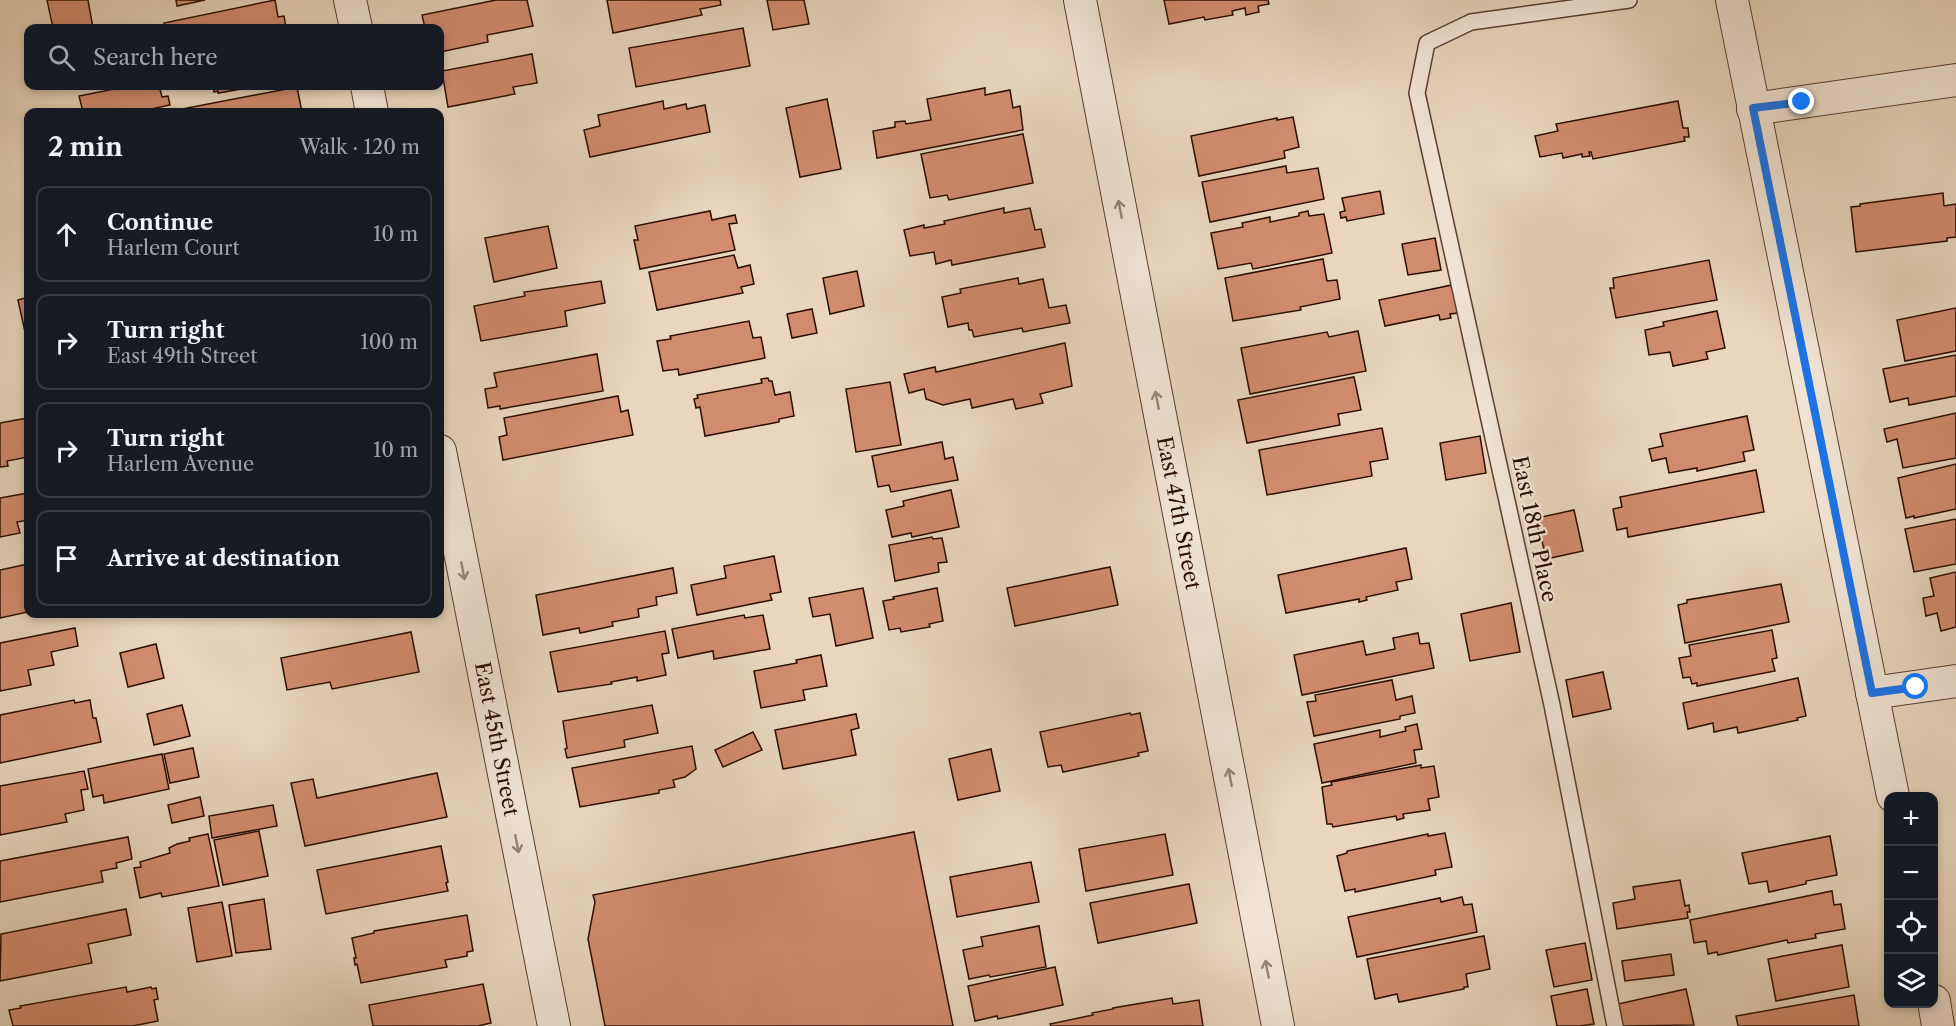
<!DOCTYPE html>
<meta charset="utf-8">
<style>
:root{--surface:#171b24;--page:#242831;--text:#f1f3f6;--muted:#9ea1a6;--line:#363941}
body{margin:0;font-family:"Libre Caslon Text",serif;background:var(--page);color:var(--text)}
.controls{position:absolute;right:18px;bottom:18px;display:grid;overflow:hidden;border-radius:12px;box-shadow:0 3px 9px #0003}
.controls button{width:54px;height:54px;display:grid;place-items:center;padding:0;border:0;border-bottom:2px solid var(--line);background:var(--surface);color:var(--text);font:30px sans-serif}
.stop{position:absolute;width:18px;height:18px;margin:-14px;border:4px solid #1a73e8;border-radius:50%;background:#fff}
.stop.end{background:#1a73e8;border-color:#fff;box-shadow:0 2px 6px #0008}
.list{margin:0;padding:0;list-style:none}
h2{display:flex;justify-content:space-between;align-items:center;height:78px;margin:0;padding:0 24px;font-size:26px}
h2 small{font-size:20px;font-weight:400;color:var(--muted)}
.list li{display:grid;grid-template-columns:39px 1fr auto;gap:18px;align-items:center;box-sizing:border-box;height:96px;margin:0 12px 12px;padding:0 12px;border:2px solid var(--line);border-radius:12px}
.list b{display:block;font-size:22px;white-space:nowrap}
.list p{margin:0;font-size:20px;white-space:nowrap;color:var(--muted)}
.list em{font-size:20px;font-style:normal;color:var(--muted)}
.icon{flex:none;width:33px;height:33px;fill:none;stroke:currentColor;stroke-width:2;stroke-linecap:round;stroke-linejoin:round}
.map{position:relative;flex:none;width:1956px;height:1026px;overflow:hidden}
.search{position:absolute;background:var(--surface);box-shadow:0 3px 9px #0003;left:24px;top:24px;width:420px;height:66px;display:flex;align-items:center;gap:15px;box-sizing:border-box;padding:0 21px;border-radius:12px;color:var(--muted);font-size:22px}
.panel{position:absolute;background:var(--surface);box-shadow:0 3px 9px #0003;left:24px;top:108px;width:420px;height:510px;border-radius:12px}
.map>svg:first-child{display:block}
.building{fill:#d18c6f;stroke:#2b0d00;stroke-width:1.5}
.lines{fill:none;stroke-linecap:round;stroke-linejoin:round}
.lane-casing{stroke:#5a3f2f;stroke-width:18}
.street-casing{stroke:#5a3f2f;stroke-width:34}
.lane{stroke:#f1e4d4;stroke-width:15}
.street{stroke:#f1e4d4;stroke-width:32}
.oneway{stroke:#988375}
.route{stroke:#1a73e8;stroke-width:8}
.labels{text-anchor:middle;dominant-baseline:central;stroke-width:4.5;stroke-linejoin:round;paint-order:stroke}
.street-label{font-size:21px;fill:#2b0d00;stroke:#f1e4d4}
</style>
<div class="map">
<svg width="1956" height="1026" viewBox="0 0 1956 1026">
<rect width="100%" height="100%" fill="#e9d6bd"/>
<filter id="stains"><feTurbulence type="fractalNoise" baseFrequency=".00333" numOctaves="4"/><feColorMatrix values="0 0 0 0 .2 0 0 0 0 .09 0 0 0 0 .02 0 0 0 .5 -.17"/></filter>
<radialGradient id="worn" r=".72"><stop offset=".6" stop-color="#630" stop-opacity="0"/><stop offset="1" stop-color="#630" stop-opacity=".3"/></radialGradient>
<g class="building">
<polygon points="47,0 88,0 93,28 53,28"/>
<polygon points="176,0 205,0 177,6"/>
<polygon points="275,0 278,17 284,16 286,28 165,28 164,23"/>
<polygon points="496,0 527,0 533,26 487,35 488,42 440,52 440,28 425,28 422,15"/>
<polygon points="607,0 720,0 721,5 700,9 702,15 613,33"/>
<polygon points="767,0 804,0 809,24 773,30"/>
<polygon points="1164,0 1268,0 1269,4 1258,6 1259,12 1246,15 1245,8 1232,11 1233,15 1205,20 1204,17 1169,24"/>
<polygon points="743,28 750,66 636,87 629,48"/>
<polygon points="532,54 537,83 513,87 515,94 448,107 442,71"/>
<polygon points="129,86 159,86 162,97 168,96 170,105 137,112 83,112 79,96"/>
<polygon points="213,86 259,86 218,93 218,91 214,92"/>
<polygon points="297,87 302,112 175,112 183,111 182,109"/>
<polygon points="985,88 985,95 1010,90 1013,108 1020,106 1023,130 877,158 873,131 895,127 895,122 905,121 906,124 931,120 927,99"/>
<polygon points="827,99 841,169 800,177 786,108"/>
<polygon points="663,101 664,109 686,104 687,109 705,105 710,132 590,157 584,130 600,126 598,115"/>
<polygon points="1678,101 1683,128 1688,128 1689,137 1684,137 1685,141 1593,159 1591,152 1589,152 1590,156 1582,157 1582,154 1563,158 1562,153 1540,157 1535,136 1558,131 1556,124"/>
<polygon points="1293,117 1299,147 1284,151 1285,158 1199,176 1191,136 1277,118 1277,120"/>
<polygon points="1023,134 1033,183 949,200 947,195 930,198 921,154"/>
<polygon points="1286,166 1287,173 1318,168 1324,199 1210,222 1202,182"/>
<polygon points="1380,191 1384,214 1347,221 1346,217 1341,218 1340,212 1345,211 1342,198"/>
<polygon points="1943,193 1944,206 1956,204 1956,237 1947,238 1947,241 1856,252 1851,207 1860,206 1860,204"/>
<polygon points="1004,208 1004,213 1030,208 1035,230 1041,229 1045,247 952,265 951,260 936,264 934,252 910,256 904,230 924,225 924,228 945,224 944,221"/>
<polygon points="710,211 712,220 735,215 737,223 729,224 735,250 640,269 634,240 638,240 635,226"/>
<polygon points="1308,211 1309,216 1324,214 1332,253 1253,269 1251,263 1218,269 1211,233 1243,227 1242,223 1270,217 1270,222 1299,216 1299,213"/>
<polygon points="548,226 557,268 494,282 485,238"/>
<polygon points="1435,238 1441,270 1408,275 1402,244"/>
<polygon points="734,255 738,268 750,265 754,284 741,287 743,293 657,310 649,272"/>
<polygon points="1323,259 1327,281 1337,280 1340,299 1300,307 1301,310 1233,321 1225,278"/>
<polygon points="1709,260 1717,300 1616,318 1610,288 1614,288 1613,278"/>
<polygon points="857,271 864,306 830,314 823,278"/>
<polygon points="1018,278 1019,284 1043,279 1049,308 1066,305 1070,323 1023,332 1022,328 974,337 972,330 969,330 968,323 948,327 942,297 961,293 960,289"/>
<polygon points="601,281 605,303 565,311 567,326 481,341 474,306 525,296 524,292"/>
<polygon points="1452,285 1458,313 1450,314 1451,318 1440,320 1439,315 1385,326 1379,300"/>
<polygon points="28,297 28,331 25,332 18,300"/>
<polygon points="1956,308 1956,351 1905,361 1897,320"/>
<polygon points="812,309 817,333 792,338 787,314"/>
<polygon points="1717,311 1725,348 1706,352 1708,359 1673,366 1670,352 1649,355 1645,330 1664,326 1663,322"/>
<polygon points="749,321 753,338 761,337 765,358 679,375 678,369 663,371 657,341 671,339 670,336"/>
<polygon points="1358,331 1366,371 1250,394 1241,348 1327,332 1329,337"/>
<polygon points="1065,343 1072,386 1040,394 1043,403 1016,409 1013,399 972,408 970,399 943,405 926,399 924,389 909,393 904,374 935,367 936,372"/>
<polygon points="597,354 603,391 500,409 500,406 488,408 485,389 497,387 494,373"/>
<polygon points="1956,355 1956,396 1909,405 1908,398 1890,402 1883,369"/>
<polygon points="1354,377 1361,410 1338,414 1340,425 1247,443 1238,400"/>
<polygon points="768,378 769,381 772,381 775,395 790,392 794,416 779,419 779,422 705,436 700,407 696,408 694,399 698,398 697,395 762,383 761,379"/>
<polygon points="890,382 901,445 856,452 846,389"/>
<polygon points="618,396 621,412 628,410 633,435 503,460 499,437 507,435 504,418"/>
<polygon points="1956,413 1956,458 1903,468 1897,439 1887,442 1884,429"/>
<polygon points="1747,416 1754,450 1743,452 1745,461 1697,471 1697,468 1669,473 1666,458 1652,461 1649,449 1663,446 1660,434"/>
<polygon points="28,418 28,457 7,461 8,466 0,467 0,423"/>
<polygon points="1382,428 1388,459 1370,462 1372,476 1267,495 1259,450"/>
<polygon points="1480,436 1486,473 1446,480 1440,443"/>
<polygon points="942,442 945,459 953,457 958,480 891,492 889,485 878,487 872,456"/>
<polygon points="1956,464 1956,509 1914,518 1914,516 1906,518 1898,478"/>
<polygon points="1756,470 1764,512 1628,537 1627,528 1617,530 1613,509 1622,507 1620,497"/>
<polygon points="951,490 959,527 912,537 911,533 892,537 886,510 904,506 903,501"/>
<polygon points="28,493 28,520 17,522 20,533 0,537 0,498"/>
<polygon points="1574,510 1583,551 1546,559 1537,518"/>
<polygon points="1956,519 1956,564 1914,572 1905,529"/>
<polygon points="932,537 933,539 942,538 947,562 938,563 939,572 895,581 889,545"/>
<polygon points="1406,548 1412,579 1396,582 1398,590 1366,597 1367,600 1359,602 1359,599 1286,613 1278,575"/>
<polygon points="774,556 781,592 770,594 772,600 697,615 691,585 726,578 724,566"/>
<polygon points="28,564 28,612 0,618 0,570"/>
<polygon points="1110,567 1118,605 1015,626 1007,588"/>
<polygon points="673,568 677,593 656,597 657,605 638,609 639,617 612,622 613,626 580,633 579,628 543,635 536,595"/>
<polygon points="1956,572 1956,627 1941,631 1937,613 1926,616 1923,598 1934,596 1930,578"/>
<polygon points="1781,584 1789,622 1685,643 1678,605 1687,603 1687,600"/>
<polygon points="863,588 873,638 836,646 830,614 813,617 809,598"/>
<polygon points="937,588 943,621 929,624 930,627 901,632 900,628 889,630 883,601 894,599 893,597"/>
<polygon points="1511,603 1520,652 1470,661 1461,614"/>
<polygon points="744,615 745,618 763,615 770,649 714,659 713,651 678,658 672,629"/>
<polygon points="75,628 78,646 51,652 54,665 28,670 31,685 0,691 0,643"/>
<polygon points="1772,630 1777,658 1772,659 1775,671 1697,686 1697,683 1692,684 1690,677 1683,678 1679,658 1691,656 1689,645"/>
<polygon points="665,631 669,653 662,654 666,675 637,681 637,677 611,682 612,684 558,692 550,652"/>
<polygon points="411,632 419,672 332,689 330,682 287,690 281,658"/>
<polygon points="1418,633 1420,644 1429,643 1434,668 1302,695 1294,655 1363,641 1366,655 1395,649 1393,638"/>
<polygon points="156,644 164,678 128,687 120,653"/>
<polygon points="821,655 827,686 803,690 805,700 761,708 754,671 797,663 796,660"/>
<polygon points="1603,672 1611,709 1573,717 1566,680"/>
<polygon points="1798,678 1806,716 1797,718 1798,720 1738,733 1737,727 1714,732 1713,723 1688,729 1683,703"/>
<polygon points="1392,680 1396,700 1412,696 1415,713 1400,716 1400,719 1314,736 1307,702 1316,701 1315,695"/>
<polygon points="74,700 75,703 90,700 93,718 96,718 101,742 0,763 0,715"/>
<polygon points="182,705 190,736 154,745 147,714"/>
<polygon points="652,705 658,733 624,740 625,747 567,758 565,749 567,748 563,721"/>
<polygon points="1130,713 1131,715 1140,713 1148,751 1138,753 1139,756 1063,772 1061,765 1048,767 1040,732"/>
<polygon points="856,714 859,728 851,730 856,755 783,769 775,730"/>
<polygon points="1417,724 1422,749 1414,750 1416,763 1322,783 1314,744 1380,730 1380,737 1406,731 1405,727"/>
<polygon points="753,732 762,750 723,767 715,750"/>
<polygon points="692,746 696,769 685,777 673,780 675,787 659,790 659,793 580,807 572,768"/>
<polygon points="193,748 199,777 170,783 164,754"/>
<polygon points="991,749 1000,791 958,800 949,759"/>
<polygon points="162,754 169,789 104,803 103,795 93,797 88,769"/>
<polygon points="1421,765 1421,768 1434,766 1439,797 1428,799 1430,810 1403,814 1404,818 1397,820 1396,816 1333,827 1332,824 1327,824 1322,787 1332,785 1331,782"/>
<polygon points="84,771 88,789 81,790 84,810 65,814 67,822 0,835 0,786"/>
<polygon points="437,773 447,817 305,846 291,783 313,779 317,798"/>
<polygon points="200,797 204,816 172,823 168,805"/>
<polygon points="273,805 277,826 212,838 209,816"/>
<polygon points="259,831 268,876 223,885 214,840"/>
<polygon points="914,832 953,1026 605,1026 588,939 595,902 593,895"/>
<polygon points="1445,833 1452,867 1435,870 1436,875 1355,892 1355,889 1345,891 1337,856 1347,853 1347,851 1428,834 1428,836"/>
<polygon points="208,834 219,886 162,897 161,893 140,898 134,868 141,867 140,862 170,853 169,848 177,844 190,841 189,838"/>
<polygon points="1165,834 1173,875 1086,891 1079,849"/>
<polygon points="1830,836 1837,875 1806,881 1806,884 1769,892 1767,881 1749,884 1742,853"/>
<polygon points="128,837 132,859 116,863 117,868 101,871 103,882 0,902 0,861"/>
<polygon points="441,846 448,882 446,883 448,891 326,914 317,870"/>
<polygon points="1031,862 1039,902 957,917 950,877"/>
<polygon points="1680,880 1685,906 1689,905 1690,912 1687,912 1688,918 1617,929 1613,903 1635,899 1633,887"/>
<polygon points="1189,884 1197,923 1098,943 1090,903"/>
<polygon points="1832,891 1834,905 1841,904 1845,929 1815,934 1816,938 1788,943 1787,940 1718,955 1717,952 1708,954 1706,941 1694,943 1690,920"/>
<polygon points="1462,897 1464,905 1472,904 1477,932 1357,957 1348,917 1440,898 1441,902"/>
<polygon points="264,899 271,949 236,953 229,905"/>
<polygon points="222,902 232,956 197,962 188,908"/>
<polygon points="126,909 131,935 88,944 92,963 0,981 1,934"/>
<polygon points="467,915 473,951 467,952 467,956 445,960 447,967 361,983 357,964 355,965 354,958 356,958 352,938 374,933 374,931"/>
<polygon points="1039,926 1046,967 990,977 989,975 969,979 963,950 983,946 981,937"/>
<polygon points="1484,936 1490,969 1466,974 1468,987 1464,987 1464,989 1399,1002 1397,994 1375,999 1367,959"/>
<polygon points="1585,943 1592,980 1554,987 1546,950"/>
<polygon points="1842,945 1849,987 1776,1001 1768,959"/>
<polygon points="1671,954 1674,975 1625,981 1622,961"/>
<polygon points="1055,967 1063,1005 998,1019 997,1016 975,1021 968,986"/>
<polygon points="483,984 491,1023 478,1026 373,1026 369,1005"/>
<polygon points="126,987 127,992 151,987 152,989 156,988 158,999 154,1000 158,1021 133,1026 13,1026 9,1010 21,1008 20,1006"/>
<polygon points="1587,989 1594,1024 1580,1026 1557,1026 1551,996"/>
<polygon points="1686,989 1694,1025 1623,1026 1618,1004"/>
<polygon points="1854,995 1859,1026 1738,1026 1736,1016"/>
<polygon points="1172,998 1173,1004 1199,1000 1203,1026 1051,1026 1050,1024 1093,1015 1092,1013 1113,1009 1113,1008"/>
</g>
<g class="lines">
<defs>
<polyline id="lane" points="1615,1026 1552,705 1417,93 1427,43 1471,22 1629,0"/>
<g id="street">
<polyline points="350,0 356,28"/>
<polyline points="1080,0 1278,1026"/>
<polyline points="1732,0 1893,796"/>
<polyline points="367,86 372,112"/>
<polyline points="1753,109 1956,80"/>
<polyline points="440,451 554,1026"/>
<polyline points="1872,693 1956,681"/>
<polyline points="1934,1001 1938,1026"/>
</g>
</defs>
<use href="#lane" class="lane-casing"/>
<use href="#street" class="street-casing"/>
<use href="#lane" class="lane"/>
<use href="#street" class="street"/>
</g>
<defs><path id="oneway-shaft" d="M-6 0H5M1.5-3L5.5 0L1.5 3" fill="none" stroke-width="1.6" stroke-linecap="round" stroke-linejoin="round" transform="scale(1.5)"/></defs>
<g class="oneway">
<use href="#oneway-shaft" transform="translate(1120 209) rotate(-101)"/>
<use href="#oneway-shaft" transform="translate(1157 400) rotate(-101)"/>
<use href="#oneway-shaft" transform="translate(463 571) rotate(79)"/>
<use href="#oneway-shaft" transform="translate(1230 777) rotate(-101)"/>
<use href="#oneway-shaft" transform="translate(517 844) rotate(79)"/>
<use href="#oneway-shaft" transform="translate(1267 969) rotate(-101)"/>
</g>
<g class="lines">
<polyline class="route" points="1802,102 1753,108 1872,693 1916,687"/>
</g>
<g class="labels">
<g class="street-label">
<text transform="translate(1179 513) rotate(79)">East 47th Street</text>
<text transform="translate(1535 529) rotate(78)">East 18th Place</text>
<text transform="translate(497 739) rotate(79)">East 45th Street</text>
</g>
</g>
<rect width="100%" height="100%" filter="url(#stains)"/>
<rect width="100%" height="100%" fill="url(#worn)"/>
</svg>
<div class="controls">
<button>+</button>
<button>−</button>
<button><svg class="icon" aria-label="locate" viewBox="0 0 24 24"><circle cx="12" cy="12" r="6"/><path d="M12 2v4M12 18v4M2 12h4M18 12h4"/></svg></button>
<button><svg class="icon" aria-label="layers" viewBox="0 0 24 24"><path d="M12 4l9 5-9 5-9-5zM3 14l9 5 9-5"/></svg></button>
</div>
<div class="stop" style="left:1916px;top:687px"></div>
<div class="stop end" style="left:1802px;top:102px"></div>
<div class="search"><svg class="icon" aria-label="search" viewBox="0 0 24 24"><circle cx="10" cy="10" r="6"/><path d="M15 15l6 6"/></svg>Search here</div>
<section class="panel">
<h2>2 min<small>Walk · 120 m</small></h2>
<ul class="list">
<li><svg class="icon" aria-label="ahead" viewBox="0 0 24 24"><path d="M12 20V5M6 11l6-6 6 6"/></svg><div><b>Continue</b><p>Harlem Court</p></div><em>10 m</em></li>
<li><svg class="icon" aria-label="right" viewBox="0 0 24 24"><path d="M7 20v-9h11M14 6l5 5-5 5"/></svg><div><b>Turn right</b><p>East 49th Street</p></div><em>100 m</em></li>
<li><svg class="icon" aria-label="right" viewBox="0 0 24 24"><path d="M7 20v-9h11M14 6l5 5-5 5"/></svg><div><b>Turn right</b><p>Harlem Avenue</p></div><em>10 m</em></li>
<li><svg class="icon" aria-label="arrive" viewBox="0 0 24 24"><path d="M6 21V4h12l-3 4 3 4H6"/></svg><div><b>Arrive at destination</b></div></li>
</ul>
</section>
</div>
